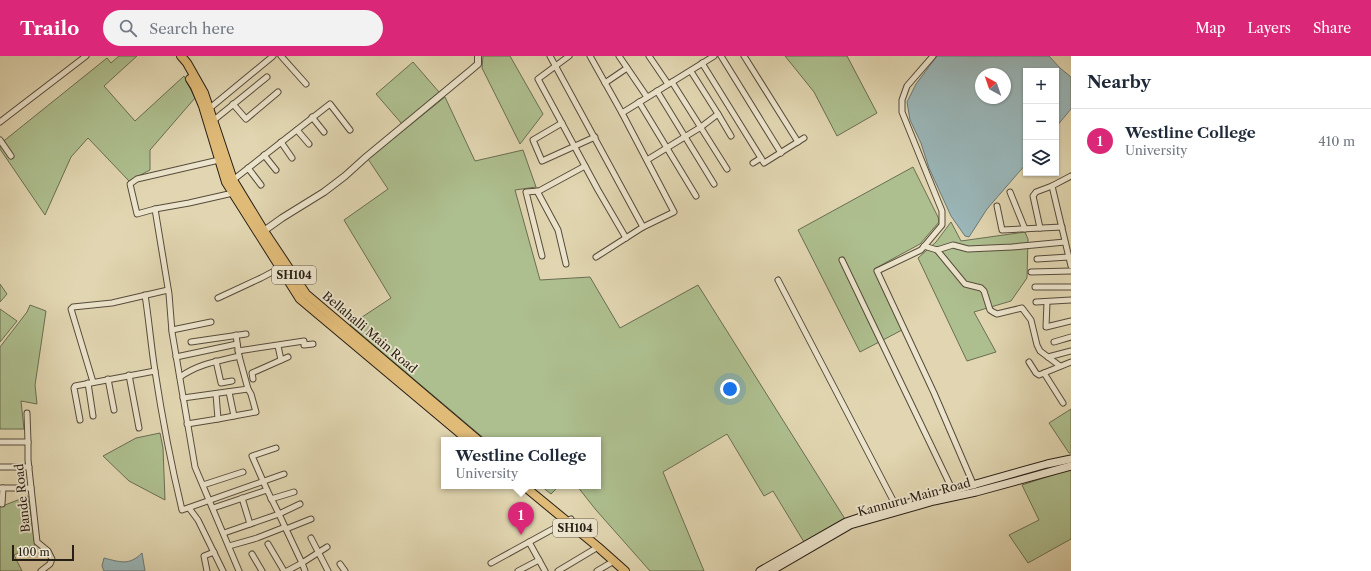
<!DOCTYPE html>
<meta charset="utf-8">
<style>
:root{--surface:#fff;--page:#f2f2f3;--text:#1f2937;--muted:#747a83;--line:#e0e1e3;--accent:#db2777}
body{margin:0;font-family:"Libre Caslon Text",serif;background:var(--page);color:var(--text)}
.controls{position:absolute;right:12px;top:12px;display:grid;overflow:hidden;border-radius:0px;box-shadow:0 1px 3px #0004}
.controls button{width:36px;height:36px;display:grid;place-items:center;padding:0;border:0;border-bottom:1px solid var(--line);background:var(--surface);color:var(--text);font:20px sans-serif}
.compass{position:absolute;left:975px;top:12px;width:36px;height:36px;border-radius:50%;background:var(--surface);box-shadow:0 1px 3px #0004;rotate:320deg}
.scale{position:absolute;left:12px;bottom:10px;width:62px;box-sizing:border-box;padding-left:4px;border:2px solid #271e15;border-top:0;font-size:11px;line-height:14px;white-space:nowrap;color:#271e15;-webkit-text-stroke:3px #ece4cc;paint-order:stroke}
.you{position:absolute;left:730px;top:333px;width:14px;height:14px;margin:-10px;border:3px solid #fff;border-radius:50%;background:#1a73e8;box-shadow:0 0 0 6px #1a73e833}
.badge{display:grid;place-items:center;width:26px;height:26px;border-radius:50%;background:var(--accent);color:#fff;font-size:13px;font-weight:700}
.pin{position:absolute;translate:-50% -33px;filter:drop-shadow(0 1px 2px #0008)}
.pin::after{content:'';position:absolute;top:21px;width:14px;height:12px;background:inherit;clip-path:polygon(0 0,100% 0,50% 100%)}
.popup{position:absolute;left:441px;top:381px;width:160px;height:52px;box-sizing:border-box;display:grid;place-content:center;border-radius:0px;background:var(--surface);filter:drop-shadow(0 1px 3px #0005);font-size:13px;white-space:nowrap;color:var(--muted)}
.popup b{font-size:15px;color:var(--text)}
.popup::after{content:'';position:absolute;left:50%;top:100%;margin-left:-8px;border:8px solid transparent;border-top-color:var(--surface)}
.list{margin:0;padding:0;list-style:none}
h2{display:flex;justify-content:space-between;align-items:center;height:52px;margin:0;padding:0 16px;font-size:17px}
h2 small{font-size:13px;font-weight:400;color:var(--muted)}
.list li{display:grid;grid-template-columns:26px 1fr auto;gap:12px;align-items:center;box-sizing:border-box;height:64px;padding:0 16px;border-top:1px solid var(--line)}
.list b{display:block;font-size:15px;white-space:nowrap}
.list p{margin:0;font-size:13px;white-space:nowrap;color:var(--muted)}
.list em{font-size:13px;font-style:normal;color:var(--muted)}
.icon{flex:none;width:22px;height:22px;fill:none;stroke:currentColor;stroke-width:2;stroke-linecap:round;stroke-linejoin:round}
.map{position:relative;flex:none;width:1071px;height:515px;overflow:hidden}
header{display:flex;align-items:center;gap:24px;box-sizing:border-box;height:56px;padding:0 20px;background:var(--accent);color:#fff}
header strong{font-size:19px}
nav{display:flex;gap:22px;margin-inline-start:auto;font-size:14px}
.search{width:280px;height:36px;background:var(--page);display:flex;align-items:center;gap:10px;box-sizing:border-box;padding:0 14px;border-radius:22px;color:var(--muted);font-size:15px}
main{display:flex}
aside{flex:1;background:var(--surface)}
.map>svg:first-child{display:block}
.green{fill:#aebf8f;stroke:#6a6e52}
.water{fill:#9ab6b8;stroke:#6c7977;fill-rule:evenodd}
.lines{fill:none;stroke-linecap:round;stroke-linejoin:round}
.minor-casing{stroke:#564c3c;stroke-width:7}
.tertiary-casing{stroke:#564c3c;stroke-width:8}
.secondary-casing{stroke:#271e15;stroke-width:9}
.primary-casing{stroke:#271e15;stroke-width:10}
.minor{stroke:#ece4cc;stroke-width:5}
.tertiary{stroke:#ece4cc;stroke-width:6}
.secondary{stroke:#ece4cc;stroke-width:7}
.primary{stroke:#e0bb78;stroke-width:8}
.labels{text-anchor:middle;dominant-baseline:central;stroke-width:3.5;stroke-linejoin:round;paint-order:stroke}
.shield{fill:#ece4cc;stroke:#62594c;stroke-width:1}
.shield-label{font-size:11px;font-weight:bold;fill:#271e15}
.street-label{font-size:12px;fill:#271e15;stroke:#ece4cc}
</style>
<header>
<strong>Trailo</strong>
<div class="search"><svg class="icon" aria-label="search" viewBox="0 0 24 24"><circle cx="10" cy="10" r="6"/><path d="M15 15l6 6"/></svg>Search here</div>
<nav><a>Map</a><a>Layers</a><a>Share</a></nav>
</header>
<main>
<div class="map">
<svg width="1071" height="515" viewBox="0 0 1071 515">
<rect width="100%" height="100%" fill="#e1d6b1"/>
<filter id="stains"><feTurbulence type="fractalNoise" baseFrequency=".005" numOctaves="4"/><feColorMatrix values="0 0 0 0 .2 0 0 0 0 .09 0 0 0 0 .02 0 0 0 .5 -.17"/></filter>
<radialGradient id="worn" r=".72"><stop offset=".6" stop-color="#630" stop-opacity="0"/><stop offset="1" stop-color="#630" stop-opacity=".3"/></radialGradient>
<g class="green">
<polygon points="119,0 137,0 104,30 135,65 184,20 195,42 150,94 150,114 129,125 88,82 71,101 45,159 0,93 0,88 107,2 111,7"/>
<polygon points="483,0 510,0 543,58 520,88 482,12"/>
<polygon points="785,0 847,0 877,57 837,80 814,36"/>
<polygon points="413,6 439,36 402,68 376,38"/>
<polygon points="445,41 475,105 523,94 536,131 515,134 540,224 590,221 620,272 698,229 845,463 804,486 773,435 764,440 727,378 663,416 704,515 650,515 596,454 577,430 598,430 598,384 486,384 350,269 391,242 344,164 388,133 368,103"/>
<polygon points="913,111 938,161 939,166 920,188 874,213 902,274 860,296 798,174"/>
<polygon points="951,166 961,185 1025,176 1028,183 1027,222 1011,245 974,256 996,296 967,305 918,202 936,186"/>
<polygon points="0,228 7,238 0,246"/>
<polygon points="30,249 46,255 35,329 37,348 21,345 24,373 0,373 0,291 27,256"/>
<polygon points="0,253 17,265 0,286"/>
<polygon points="1071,353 1071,397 1069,397 1049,367"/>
<polygon points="160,377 163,392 165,444 129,425 103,400 136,382"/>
<polygon points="1071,413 1071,483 1028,507 1009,479 1039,464 1022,429"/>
<polygon points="541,430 559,430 551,438"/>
<polygon points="28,440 35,489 14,499 22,515 0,515 0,451"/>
</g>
<g class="water">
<path d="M 937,0 L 1049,0 L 1060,12 L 1071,21 L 1071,53 L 1056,71 L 1056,15 L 1026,15 L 1026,108 L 987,153 L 969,181 L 965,180 L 951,160 L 929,112 L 921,87 L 910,64 L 907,46 L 916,28 ZM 981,18 L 1005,18 L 1005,42 L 981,42 Z"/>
<path d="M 142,497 L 145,515 L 104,515 L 102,510 L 104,502 C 120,506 129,510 142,497 Z"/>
</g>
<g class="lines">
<defs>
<g id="minor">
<polyline points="281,0 306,28"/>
<polyline points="550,0 643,171 596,201"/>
<polyline points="569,0 538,23 598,134 626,182"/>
<polyline points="590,0 622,57 674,156 643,171"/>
<polyline points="619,0 647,41"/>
<polyline points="649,0 668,28"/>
<polyline points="721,0 781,97"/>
<polyline points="744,0 798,86"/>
<polyline points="933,0 907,30 902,44 902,56 942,155 942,169 921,194 877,215 934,337 974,430"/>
<polyline points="702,7 764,107 804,82"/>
<polyline points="692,17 718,58"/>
<polyline points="672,26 727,113"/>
<polyline points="605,27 627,12"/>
<polyline points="657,35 714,128"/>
<polyline points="639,46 696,140"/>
<polyline points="233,48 246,63 278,36"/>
<polyline points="210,52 273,0"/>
<polyline points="622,57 714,0"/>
<polyline points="312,61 324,76"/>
<polyline points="214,64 267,21"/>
<polyline points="0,66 86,0"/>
<polyline points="562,67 533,84 542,105 595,81"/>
<polyline points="297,74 309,88"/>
<polyline points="0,84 11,100"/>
<polyline points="281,86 292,102"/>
<polyline points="264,99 276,114"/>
<polyline points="219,104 137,123 130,128 137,158 155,153 189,147 233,137"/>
<polyline points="647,104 701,71 718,58 731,80"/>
<polyline points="753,107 761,102"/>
<polyline points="248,112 261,129"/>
<polyline points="1071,120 1052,130 1071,210"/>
<polyline points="233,124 330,48 350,74"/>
<polyline points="537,135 558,174 566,208"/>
<polyline points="1010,136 1025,173"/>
<polyline points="997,150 1002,174 1062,171"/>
<polyline points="155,153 169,238 172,276 195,411 239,515"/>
<polyline points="1040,172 1033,140 1036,136 1052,130"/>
<polyline points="924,190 937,194 953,189 968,193 1012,191 1065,186"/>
<polyline points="937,194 965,228 981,232 984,235 990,254 993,256 997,258 1022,252 1031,264 1037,289 1040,295 1060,310"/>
<polyline points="542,200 526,136 539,135 585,110"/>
<polyline points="1037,203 1069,201"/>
<polyline points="842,204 953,435"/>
<polyline points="1031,216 1071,215"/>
<polyline points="778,224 896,450"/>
<polyline points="1035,231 1071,231"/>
<path d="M 145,239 C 149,264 151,290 155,315 C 162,361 171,408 182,454 L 284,418"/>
<polyline points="218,242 261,222 280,212"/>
<polyline points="1036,246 1071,244"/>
<polyline points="1047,246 1046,271 1071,265"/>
<polyline points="172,274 211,266"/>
<polyline points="191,286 246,278"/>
<polyline points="1054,286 1071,281"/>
<polyline points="278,290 281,304"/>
<polyline points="238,295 304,285 304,289 313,288"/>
<polyline points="176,301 237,288"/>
<polyline points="1048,301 1071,295"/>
<polyline points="216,305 221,327 232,325"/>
<polyline points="1029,306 1036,317 1039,319 1071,306"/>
<polyline points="1044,317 1063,347"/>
<polyline points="129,319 139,372"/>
<path d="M 180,321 C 198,308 218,305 239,300 L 236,279"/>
<polyline points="108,323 114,354"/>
<polyline points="253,323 252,317 288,301"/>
<polyline points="93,326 71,253 73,251 112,247 168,234"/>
<polyline points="88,327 93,360"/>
<polyline points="183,342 248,333 239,300"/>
<polyline points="27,357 28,386 28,404 37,486 48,495 52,503 50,508 41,515"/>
<polyline points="234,360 256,356 251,338 248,333"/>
<polyline points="218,363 234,360 229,336"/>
<polyline points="80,364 74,332 75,330 155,315"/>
<polyline points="187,368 218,363 216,338"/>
<polyline points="0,386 28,386"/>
<polyline points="0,411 29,411"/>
<polyline points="203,429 243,416"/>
<polyline points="0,432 31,432"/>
<polyline points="242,442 250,468"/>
<polyline points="271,443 294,436"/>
<polyline points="2,448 3,432"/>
<polyline points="189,452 198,464 223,515"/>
<polyline points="213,452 267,434 252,400 276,392"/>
<polyline points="285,471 302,507 287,515"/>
<polyline points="286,473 311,463"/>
<polyline points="224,477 279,458 267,434"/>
<polyline points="311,482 328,515"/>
<polyline points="529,486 545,515"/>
<polyline points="268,488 284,515"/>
<polyline points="229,490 257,482 285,471 279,458 300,448"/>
<polyline points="252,498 262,515"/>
<polyline points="491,507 571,463"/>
<polyline points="340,508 345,515"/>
<polyline points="207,515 204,500 214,496"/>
<polyline points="305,515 302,507 327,491"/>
<polyline points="518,515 539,504"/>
<polyline points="558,515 598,491"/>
<polyline points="597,515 614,505"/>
</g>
<polyline id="tertiary" points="261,177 282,162 324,136 345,120 366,101 471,14 478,8 478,0"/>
<g id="secondary">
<polyline points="760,515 846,466 873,457 1047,408 1071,403"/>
<polyline points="771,515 850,469 934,445 976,436 1071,410"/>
</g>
<g id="primary">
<polyline points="181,0 187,7 204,37 233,124 264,175 306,238 478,384"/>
<polyline points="190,23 195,31 203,50 226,126 300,243 468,384"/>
<polyline points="524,430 598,491 625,515"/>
</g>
</defs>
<use href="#minor" class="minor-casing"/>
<use href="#tertiary" class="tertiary-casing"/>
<use href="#secondary" class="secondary-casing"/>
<use href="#primary" class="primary-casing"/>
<use href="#minor" class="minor"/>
<use href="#tertiary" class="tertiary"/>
<use href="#secondary" class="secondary"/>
<use href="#primary" class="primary"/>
</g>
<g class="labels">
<g class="shield">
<rect x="272" y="210" width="44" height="18" rx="3"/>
<rect x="553" y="463" width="44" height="18" rx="3"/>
</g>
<g class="shield-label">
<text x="294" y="219">SH104</text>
<text x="575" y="472">SH104</text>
</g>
<g class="street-label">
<text transform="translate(370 276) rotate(40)">Bellahalli Main Road</text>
<text transform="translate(914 441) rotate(-15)">Kannuru Main Road</text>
<text transform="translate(22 442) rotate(-96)">Bande Road</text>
</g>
</g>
<rect width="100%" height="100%" filter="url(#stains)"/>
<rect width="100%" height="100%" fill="url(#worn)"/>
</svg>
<div class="controls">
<button>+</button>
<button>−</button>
<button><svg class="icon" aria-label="layers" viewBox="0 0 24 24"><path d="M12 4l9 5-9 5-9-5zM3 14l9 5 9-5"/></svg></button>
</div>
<svg class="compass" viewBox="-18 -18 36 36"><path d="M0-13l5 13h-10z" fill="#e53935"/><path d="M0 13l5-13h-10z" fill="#747a83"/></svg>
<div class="scale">100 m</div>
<div class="you"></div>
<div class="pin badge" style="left:521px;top:479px">1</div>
<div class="popup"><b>Westline College</b>University</div>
</div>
<aside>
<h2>Nearby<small></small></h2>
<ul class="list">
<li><span class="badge">1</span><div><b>Westline College</b><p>University</p></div><em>410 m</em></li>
</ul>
</aside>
</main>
